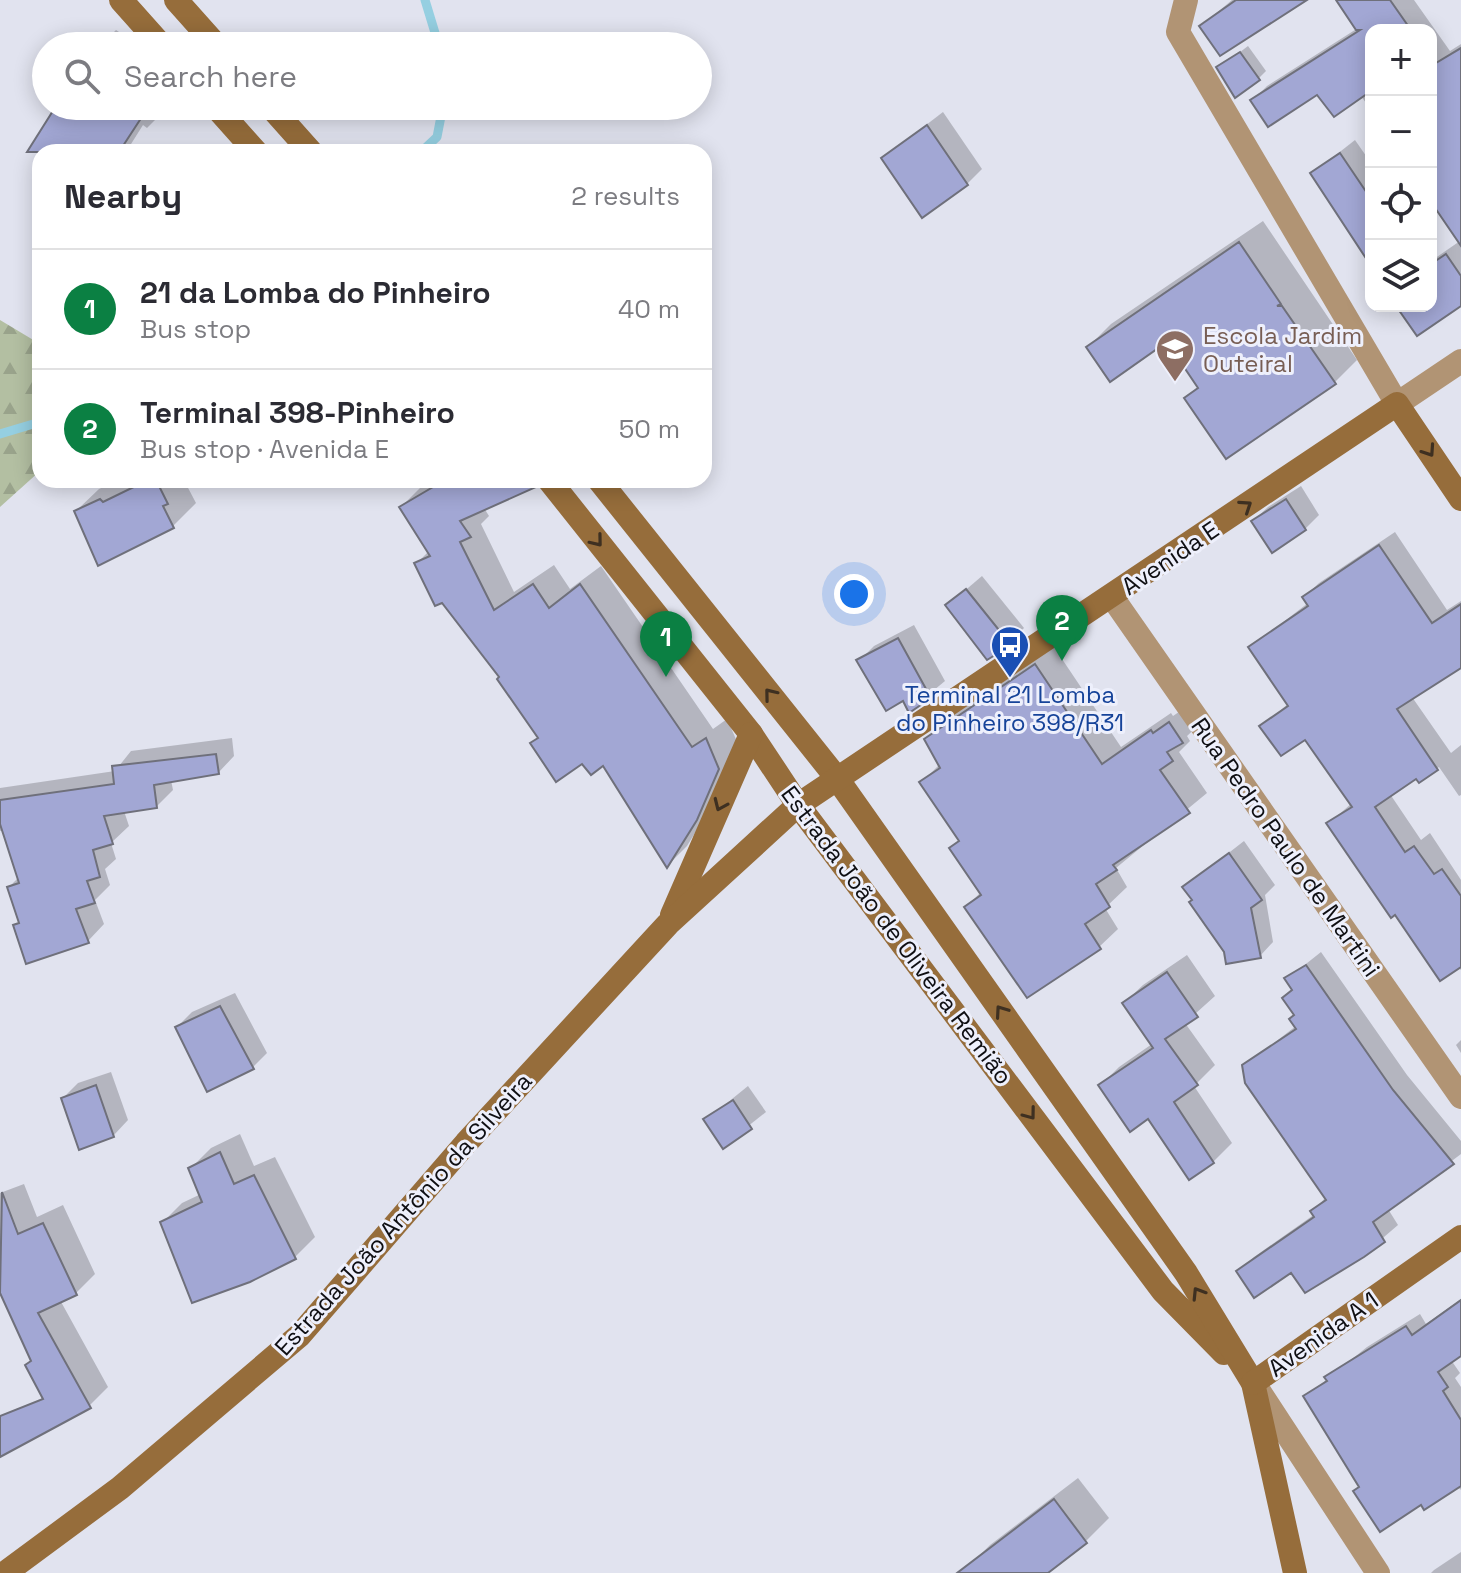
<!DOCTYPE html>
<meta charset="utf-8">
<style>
:root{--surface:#fff;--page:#f2f2f3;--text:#2b2b33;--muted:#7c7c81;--line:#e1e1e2;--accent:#0b8043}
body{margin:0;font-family:"Space Grotesk",sans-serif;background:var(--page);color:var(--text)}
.controls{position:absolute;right:24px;top:24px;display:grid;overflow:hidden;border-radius:16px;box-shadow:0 4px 20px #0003}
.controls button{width:72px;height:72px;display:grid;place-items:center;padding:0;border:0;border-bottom:2px solid var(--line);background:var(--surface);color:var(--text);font:40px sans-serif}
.you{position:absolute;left:854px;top:594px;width:28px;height:28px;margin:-20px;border:6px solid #fff;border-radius:50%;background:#1a73e8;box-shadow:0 0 0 12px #1a73e833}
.badge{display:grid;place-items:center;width:52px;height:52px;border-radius:50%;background:var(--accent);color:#fff;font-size:26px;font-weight:700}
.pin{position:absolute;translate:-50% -66px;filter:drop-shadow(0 2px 4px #0008)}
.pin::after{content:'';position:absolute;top:42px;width:28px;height:24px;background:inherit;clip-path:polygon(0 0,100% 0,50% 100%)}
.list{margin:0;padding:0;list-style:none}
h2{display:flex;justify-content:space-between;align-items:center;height:104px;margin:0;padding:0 32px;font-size:34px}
h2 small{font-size:26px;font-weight:400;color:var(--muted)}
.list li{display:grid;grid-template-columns:52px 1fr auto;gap:24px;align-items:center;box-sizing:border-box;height:120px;padding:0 32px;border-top:2px solid var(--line)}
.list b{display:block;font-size:30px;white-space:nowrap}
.list p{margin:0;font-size:26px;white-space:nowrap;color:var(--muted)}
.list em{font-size:26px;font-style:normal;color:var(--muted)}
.icon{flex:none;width:44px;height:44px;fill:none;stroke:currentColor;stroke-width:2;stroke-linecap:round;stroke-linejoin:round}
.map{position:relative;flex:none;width:1461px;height:1573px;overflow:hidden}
.search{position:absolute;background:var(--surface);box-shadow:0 4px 20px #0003;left:32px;top:32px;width:680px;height:88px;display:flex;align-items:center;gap:20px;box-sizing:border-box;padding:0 28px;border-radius:44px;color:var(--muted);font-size:30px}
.panel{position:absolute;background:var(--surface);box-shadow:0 4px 20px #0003;left:32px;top:144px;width:680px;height:344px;border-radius:24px}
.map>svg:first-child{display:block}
.forest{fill:url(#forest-firs)}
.shadow{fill:#0003}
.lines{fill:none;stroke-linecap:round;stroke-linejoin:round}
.stream{stroke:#95cfe1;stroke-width:9}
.building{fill:#a2a7d4;stroke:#6f707b;stroke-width:2}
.street{stroke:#b19474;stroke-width:24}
.secondary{stroke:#966d3b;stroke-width:24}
.oneway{stroke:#3e3021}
.labels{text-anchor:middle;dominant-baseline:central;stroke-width:6;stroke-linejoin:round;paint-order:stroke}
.education-label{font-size:24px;fill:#785e54;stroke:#eef0fc;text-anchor:start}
.street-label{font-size:24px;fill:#0f0f13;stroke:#eef0fc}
.transit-label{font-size:24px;fill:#164399;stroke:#eef0fc}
</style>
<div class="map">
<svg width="1461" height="1573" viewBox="0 0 1461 1573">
<defs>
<pattern id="forest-firs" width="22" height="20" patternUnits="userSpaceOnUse" patternTransform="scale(2)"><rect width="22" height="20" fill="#b3bfa2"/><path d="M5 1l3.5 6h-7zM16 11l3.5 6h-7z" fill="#99a38b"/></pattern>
</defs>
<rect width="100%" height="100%" fill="#e1e3ef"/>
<polygon class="forest" points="0,320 40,344 40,471 0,507"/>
<g class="shadow">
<polygon points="1232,0 1305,0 1201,26"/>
<polygon points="1339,0 1414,0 1450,51 1461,44 1461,304 1417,334 1398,306 1431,306 1431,261 1460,241 1434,202 1431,204 1431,30 1371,30 1371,110 1361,96 1318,92 1253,100 1267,86 1358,28"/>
<polygon points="116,30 140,46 100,46"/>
<polygon points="1248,46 1266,71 1259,78 1219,68"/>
<polygon points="59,106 169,106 147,128 143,125 126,152 48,152"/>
<polygon points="943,112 982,169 967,184 883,158"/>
<polygon points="1355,140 1371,163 1371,242 1313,173"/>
<polygon points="1263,221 1357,360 1334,383 1186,398 1199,386 1168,340 1088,347 1111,324"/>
<polygon points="118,480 189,480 186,484 196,503 173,526 76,511 99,489"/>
<polygon points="270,480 285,480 274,485"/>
<polygon points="435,480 530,480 484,508 489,516 481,524 514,592 554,565 570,589 601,566 713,729 727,719 739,746 717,797 687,846 668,865 603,763 583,761 540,737 501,677 416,564 429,551 401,507 421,487"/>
<polygon points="1301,486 1319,515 1305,529 1253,521 1268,507"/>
<polygon points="1395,532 1447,610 1461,601 1461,668 1412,697 1451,753 1461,745 1461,795 1459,796 1439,767 1420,780 1417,776 1390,794 1421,840 1430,833 1461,880 1461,970 1395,912 1328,824 1352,803 1305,737 1262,726 1289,703 1251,647 1308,603 1304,597 1319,583"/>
<polygon points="982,576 1024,628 1009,643 948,605"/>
<polygon points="914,625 945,681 910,710 903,699 859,661 874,646"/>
<polygon points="1054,647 1121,747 1171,713 1173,716 1189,705 1201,723 1187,736 1190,741 1179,752 1207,793 1116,868 1127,887 1105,908 1118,929 1099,947 966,907 981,892 951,848 960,839 922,782 940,764 926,739 945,721"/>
<polygon points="232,738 234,756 218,773 171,780 173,790 156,807 124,811 129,826 111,843 116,859 105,869 110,885 95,900 104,924 88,941 27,961 16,926 20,921 9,887 19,877 4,830 0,831 0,788 115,771 131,751"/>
<polygon points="1244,841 1275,885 1265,895 1273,942 1260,956 1226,951 1185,887"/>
<polygon points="1321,952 1407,1075 1461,1141 1461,1154 1388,1209 1398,1225 1363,1255 1292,1270 1239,1272 1254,1257 1315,1214 1313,1211 1326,1197 1244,1066 1296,1026 1296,1014 1284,998 1294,988 1287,979"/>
<polygon points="1187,955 1215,996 1185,1023 1215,1065 1194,1086 1232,1143 1213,1162 1100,1086 1119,1067 1152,1044 1124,1003 1143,985"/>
<polygon points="235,993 267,1053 252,1068 177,1027 192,1012"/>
<polygon points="1461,1040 1461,1053 1456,1045"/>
<polygon points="111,1072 128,1120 113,1136 63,1098 78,1083"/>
<polygon points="748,1086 766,1112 723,1146 706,1120"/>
<polygon points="240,1134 254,1166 275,1157 315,1237 295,1257 162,1223 182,1203 201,1194 191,1168 211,1148"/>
<polygon points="24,1184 37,1217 63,1205 95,1274 76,1293 60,1300 108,1387 89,1406 33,1360 0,1284 0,1193"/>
<polygon points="1461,1299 1461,1353 1451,1360 1460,1373 1455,1378 1461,1387 1461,1490 1457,1486 1422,1502 1361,1486 1306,1396 1367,1347 1420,1314 1426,1324"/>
<polygon points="1078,1478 1109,1518 1086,1541 1044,1573 972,1573 968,1567 990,1545"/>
<polygon points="1461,1552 1461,1573 1431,1573 1434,1570"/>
</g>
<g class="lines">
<g class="stream">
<polyline points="425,0 439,46"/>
<polyline points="421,152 437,137 443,106"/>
<polyline points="0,434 40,422"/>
</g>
</g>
<g class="building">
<polygon points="1236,0 1307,0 1220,56 1199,26"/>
<polygon points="1336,0 1390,0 1411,30 1371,30 1371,91 1334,117 1317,95 1268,127 1250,100 1360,30 1356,30"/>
<polygon points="1461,48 1461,246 1431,202 1431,66"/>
<polygon points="1240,52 1260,80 1235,98 1216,67"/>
<polygon points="56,106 149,106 119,152 27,152"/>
<polygon points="927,125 968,185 922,218 881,158"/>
<polygon points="1340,153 1371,199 1371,266 1310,173"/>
<polygon points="1239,242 1281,304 1277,306 1282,306 1336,384 1226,459 1184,398 1198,388 1167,342 1110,382 1086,347"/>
<polygon points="1446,254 1461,276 1461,306 1417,336 1396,306 1431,306 1431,264"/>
<polygon points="148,480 156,480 168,504 163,506 174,528 98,566 74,511 100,499 103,502"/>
<polygon points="445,480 534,480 536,487 460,521 471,537 460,542 494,610 533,584 549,608 580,584 692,747 706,738 719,769 697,820 667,868 603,766 591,775 582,764 556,782 530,743 538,738 497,679 499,677 442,603 435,606 414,563 430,556 399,507"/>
<polygon points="1286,499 1306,530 1272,553 1251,521"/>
<polygon points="1379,545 1432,623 1461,604 1461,668 1397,709 1438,770 1419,783 1416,779 1375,807 1405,852 1414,846 1434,874 1442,869 1461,896 1461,967 1440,981 1395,915 1391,918 1326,823 1352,807 1305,740 1281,756 1259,726 1288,706 1248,647 1308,606 1302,597"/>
<polygon points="966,589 1011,645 987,660 945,605"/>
<polygon points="898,638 931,698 909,713 903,701 886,711 856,660"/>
<polygon points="1035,664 1102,764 1151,730 1153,733 1169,722 1183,743 1167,752 1173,761 1160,770 1190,813 1113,865 1117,870 1096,884 1110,907 1085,924 1101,949 1027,998 964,907 981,895 949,848 959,841 919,782 940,768 924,739"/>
<polygon points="216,754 219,774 154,785 157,808 104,816 113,844 93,850 100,877 87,881 95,903 76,909 89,943 26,964 13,925 19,923 7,887 19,883 0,824 0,800 114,784 112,766"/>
<polygon points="1229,853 1262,900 1251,908 1261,958 1226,964 1224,952 1189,902 1192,900 1182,887"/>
<polygon points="1306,965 1393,1090 1454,1164 1373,1222 1385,1242 1364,1257 1305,1293 1291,1273 1254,1298 1236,1271 1314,1217 1310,1211 1326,1200 1245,1083 1242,1065 1296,1029 1289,1019 1294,1015 1282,998 1292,990 1284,978"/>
<polygon points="1167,972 1198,1017 1165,1039 1198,1085 1174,1102 1214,1163 1189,1180 1148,1119 1130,1132 1098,1085 1153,1048 1122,1003"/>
<polygon points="220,1006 254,1069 207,1092 175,1027"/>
<polygon points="96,1085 114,1137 79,1150 61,1098"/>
<polygon points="733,1100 752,1129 723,1149 703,1119"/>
<polygon points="220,1152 234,1184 254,1175 296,1259 250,1282 192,1303 160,1222 202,1202 188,1168"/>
<polygon points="2,1192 18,1234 43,1223 77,1295 38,1313 91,1408 0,1457 0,1416 43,1399 25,1365 31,1361 0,1293"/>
<polygon points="1461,1300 1461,1356 1438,1372 1448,1387 1443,1391 1461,1420 1461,1486 1424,1510 1421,1505 1380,1532 1353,1491 1359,1487 1303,1396 1327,1381 1324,1377 1406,1326 1412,1335"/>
<polygon points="1054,1499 1087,1543 1048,1573 957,1573"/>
</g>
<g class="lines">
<g class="street">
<polyline points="1186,0 1178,32 1397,404 1461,361"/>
<polyline points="1112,597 1461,1097"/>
<polyline points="1255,1385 1378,1573"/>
</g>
<g class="secondary">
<polyline points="121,0 162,46"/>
<polyline points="176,0 217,46"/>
<polyline points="215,106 256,152"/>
<polyline points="270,106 311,152"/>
<polyline points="549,480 751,734 798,805 1163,1291 1224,1353"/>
<polyline points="599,480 836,777 1186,1273 1253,1383 1295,1573"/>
<polyline points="672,915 751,734"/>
<polyline points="1253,1383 1461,1237"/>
<polyline points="5,1573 120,1488 300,1335 466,1143 668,924 798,805 1397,404 1461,499"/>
</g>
</g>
<defs><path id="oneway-chevron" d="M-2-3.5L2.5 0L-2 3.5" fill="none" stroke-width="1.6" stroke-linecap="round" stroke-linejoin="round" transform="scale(2)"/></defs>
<g class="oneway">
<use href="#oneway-chevron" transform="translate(1429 451) rotate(56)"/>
<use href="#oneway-chevron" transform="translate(1246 506) rotate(-34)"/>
<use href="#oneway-chevron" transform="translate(597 541) rotate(51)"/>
<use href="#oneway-chevron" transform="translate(770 694) rotate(-129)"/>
<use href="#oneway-chevron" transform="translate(720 805) rotate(114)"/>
<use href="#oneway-chevron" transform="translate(1001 1011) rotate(-125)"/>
<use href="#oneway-chevron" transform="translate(1030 1114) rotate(53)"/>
<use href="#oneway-chevron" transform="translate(1198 1293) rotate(-122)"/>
</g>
<defs>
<symbol id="school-pin" viewBox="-11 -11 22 30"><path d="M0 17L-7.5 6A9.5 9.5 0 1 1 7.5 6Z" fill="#8d6e63" stroke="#eef0fc"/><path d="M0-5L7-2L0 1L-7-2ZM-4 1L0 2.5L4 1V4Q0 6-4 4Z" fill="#fff"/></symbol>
<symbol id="bus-pin" viewBox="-11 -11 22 30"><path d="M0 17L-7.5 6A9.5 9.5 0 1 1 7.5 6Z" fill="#1a4fb4" stroke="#eef0fc"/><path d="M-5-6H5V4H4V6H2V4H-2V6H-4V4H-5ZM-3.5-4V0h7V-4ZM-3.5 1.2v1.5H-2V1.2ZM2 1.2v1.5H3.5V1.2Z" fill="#fff"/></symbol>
</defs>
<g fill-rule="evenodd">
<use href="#school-pin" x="1153" y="327" width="44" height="60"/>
<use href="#bus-pin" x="988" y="623" width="44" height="60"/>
</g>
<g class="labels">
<g class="education-label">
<text x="1203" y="335">Escola Jardim<tspan x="1203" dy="28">Outeiral</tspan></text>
</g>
<g class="street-label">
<text transform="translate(1170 558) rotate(-34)">Avenida E</text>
<text transform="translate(1286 847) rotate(55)">Rua Pedro Paulo de Martini</text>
<text transform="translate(897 935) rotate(53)">Estrada João de Oliveira Remião</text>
<text transform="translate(403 1214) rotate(-48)">Estrada João Antônio da Silveira</text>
<text transform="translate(1323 1334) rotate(-35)">Avenida A 1</text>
</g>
<g class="transit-label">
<text x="1010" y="694">Terminal 21 Lomba<tspan x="1010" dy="28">do Pinheiro 398/R31</tspan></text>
</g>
</g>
</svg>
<div class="controls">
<button>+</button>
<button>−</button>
<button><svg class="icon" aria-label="locate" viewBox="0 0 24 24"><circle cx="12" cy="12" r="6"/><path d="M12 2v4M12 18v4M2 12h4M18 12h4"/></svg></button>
<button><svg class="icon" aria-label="layers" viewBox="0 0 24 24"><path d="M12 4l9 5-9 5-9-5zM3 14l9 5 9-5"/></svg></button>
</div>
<div class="you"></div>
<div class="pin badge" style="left:666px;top:677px">1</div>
<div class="pin badge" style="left:1062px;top:661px">2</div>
<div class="search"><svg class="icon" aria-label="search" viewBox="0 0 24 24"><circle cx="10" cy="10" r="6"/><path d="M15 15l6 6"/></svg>Search here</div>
<section class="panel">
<h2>Nearby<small>2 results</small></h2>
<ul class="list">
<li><span class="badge">1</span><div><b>21 da Lomba do Pinheiro</b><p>Bus stop</p></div><em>40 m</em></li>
<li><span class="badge">2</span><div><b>Terminal 398-Pinheiro</b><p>Bus stop · Avenida E</p></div><em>50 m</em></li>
</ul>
</section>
</div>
